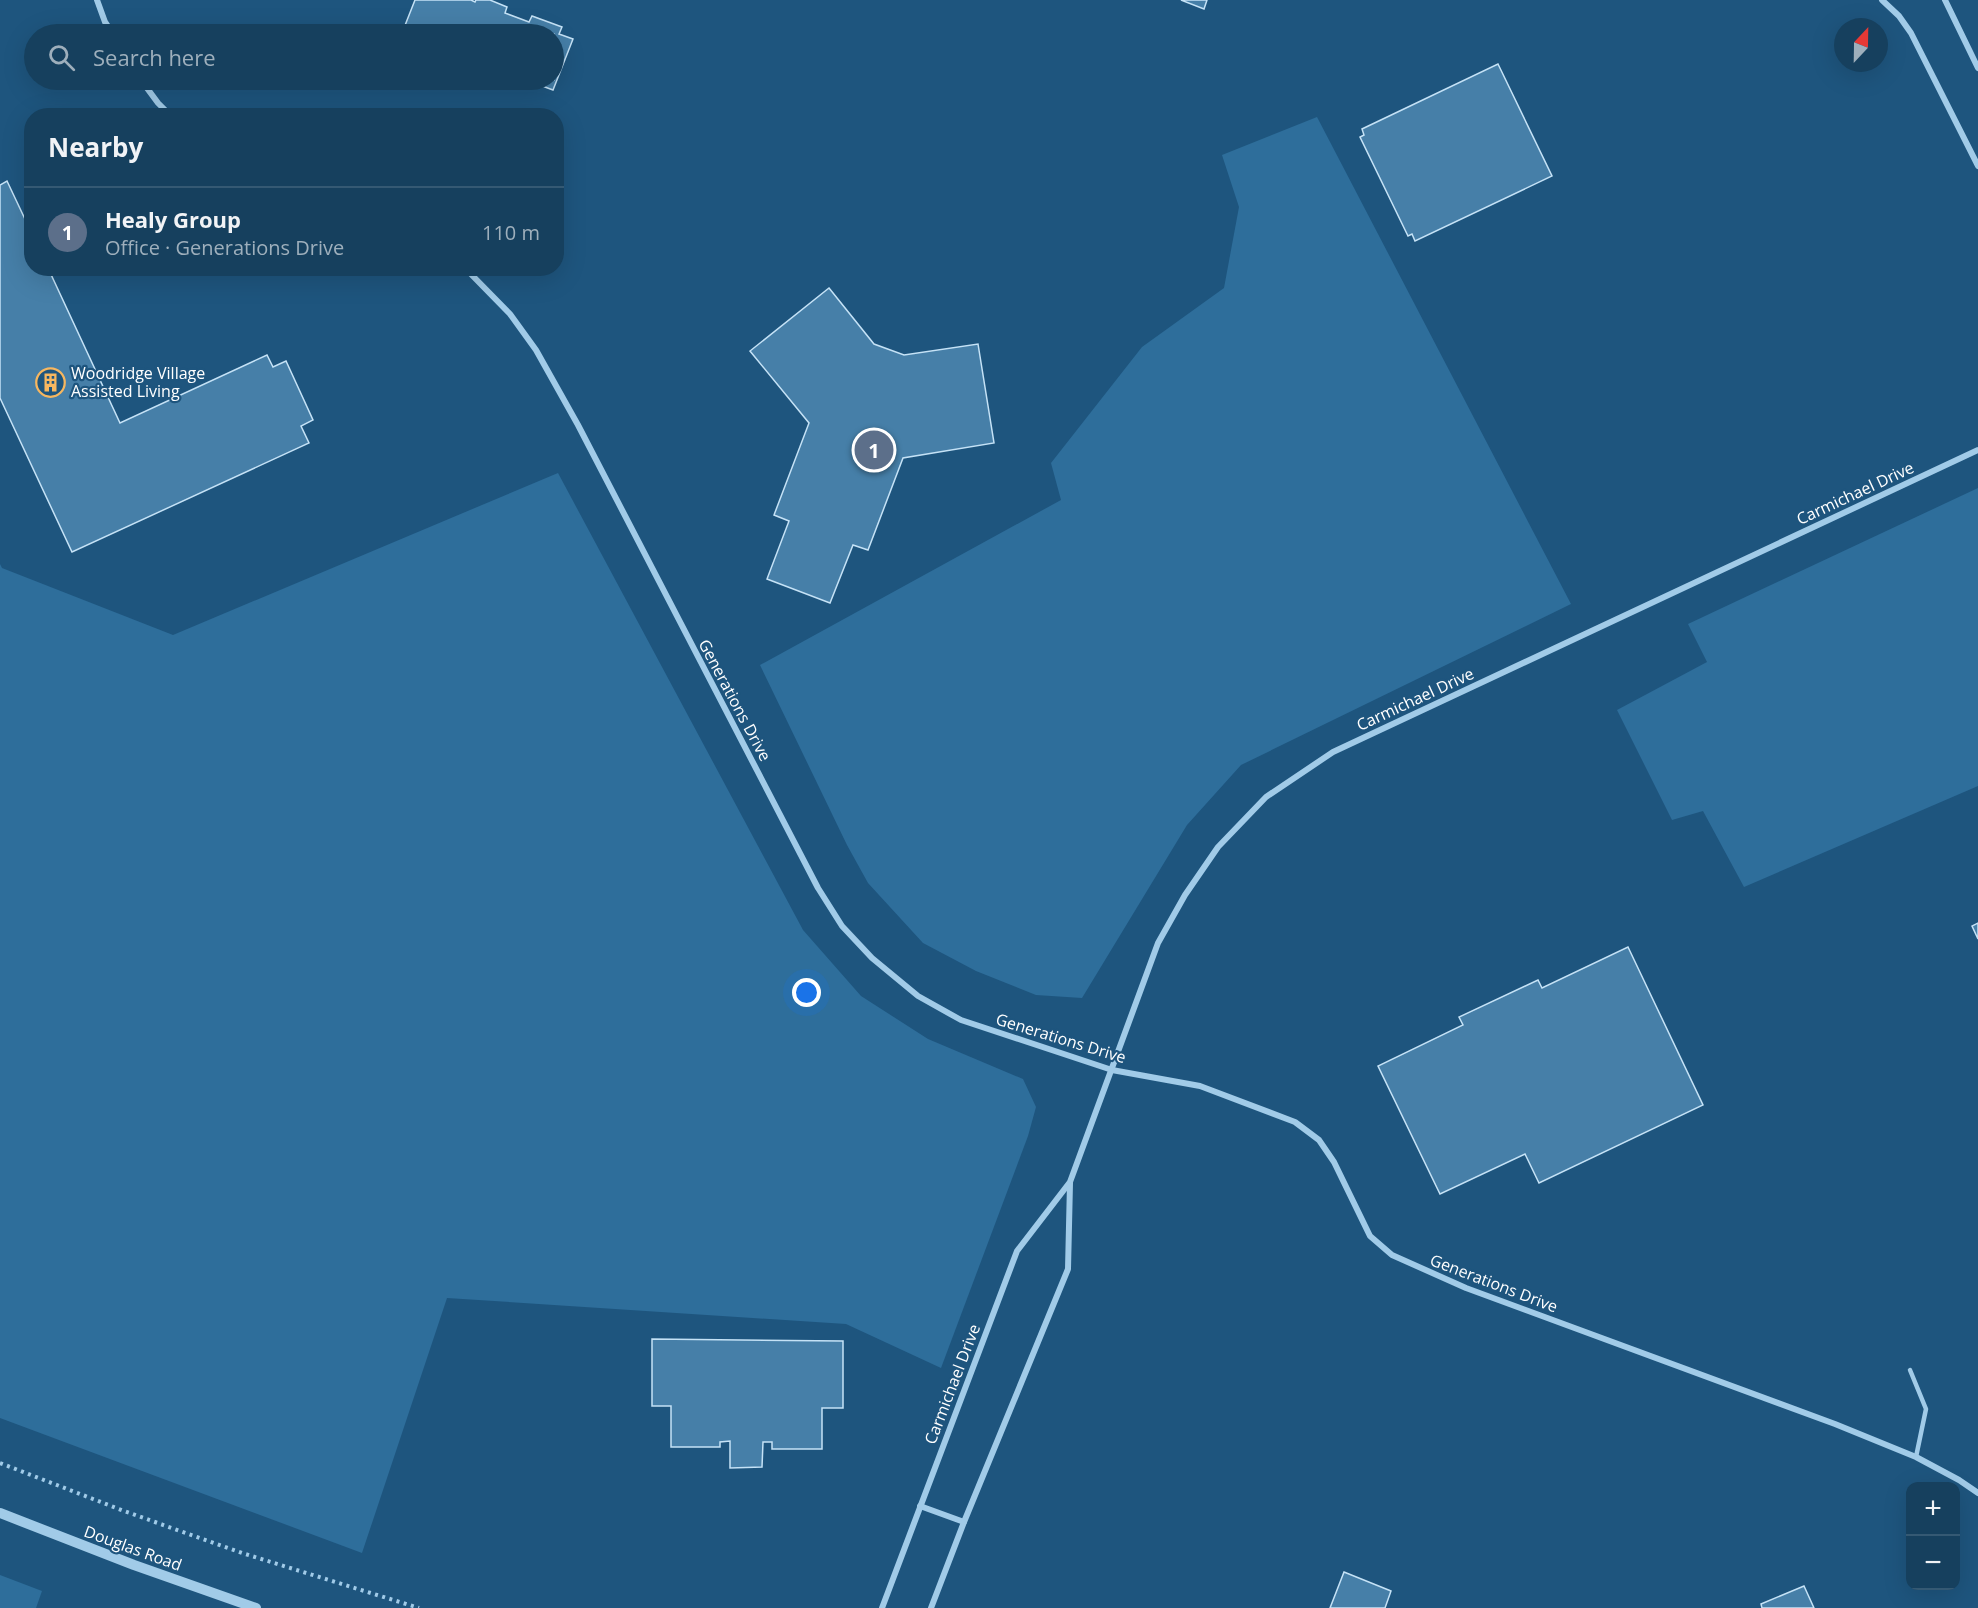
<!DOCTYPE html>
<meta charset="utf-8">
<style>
:root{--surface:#16405e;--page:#1f4764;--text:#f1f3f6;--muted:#9eafbc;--line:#355973;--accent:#f7b760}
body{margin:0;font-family:"Open Sans",sans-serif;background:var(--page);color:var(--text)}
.controls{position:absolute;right:18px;bottom:18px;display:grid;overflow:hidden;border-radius:12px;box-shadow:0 6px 24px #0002}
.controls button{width:54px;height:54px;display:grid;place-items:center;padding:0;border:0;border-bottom:2px solid var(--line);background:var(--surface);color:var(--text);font:30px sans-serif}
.compass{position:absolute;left:1834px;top:18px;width:54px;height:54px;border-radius:50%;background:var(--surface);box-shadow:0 6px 24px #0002;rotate:22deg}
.you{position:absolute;left:807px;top:993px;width:21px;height:21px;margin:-15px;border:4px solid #fff;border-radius:50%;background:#1a73e8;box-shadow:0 0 0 9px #1a73e833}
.badge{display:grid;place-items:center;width:39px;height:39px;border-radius:50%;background:var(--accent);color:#fff;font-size:20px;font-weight:700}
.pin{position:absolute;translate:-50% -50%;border:3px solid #fff;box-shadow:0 2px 6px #0006}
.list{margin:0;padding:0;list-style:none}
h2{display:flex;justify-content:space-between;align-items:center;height:78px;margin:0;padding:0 24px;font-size:26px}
h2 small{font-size:20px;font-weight:400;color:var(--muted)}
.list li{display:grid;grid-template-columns:39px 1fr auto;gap:18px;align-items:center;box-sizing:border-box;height:90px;padding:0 24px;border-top:2px solid var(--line)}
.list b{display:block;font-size:22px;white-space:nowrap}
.list p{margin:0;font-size:20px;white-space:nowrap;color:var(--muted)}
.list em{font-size:20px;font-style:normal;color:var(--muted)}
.icon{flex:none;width:33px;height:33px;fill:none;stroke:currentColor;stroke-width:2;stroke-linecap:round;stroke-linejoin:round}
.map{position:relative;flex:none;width:1978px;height:1608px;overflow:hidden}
.search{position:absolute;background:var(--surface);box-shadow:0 6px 24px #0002;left:24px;top:24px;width:540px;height:66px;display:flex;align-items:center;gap:15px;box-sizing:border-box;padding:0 21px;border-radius:33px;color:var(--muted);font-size:22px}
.panel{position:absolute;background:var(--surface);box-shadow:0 6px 24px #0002;left:24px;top:108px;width:540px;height:168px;border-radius:24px}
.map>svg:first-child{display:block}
.green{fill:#2e6e9b}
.building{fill:#467fa8;stroke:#c5e2f6;stroke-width:1.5}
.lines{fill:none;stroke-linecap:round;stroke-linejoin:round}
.path{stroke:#a1cbe8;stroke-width:4;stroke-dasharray:3 4.5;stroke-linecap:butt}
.service{stroke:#a1cbe8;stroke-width:4.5}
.minor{stroke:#a1cbe8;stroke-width:6}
.tertiary{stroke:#a1cbe8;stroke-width:10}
.labels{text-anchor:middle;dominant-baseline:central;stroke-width:4.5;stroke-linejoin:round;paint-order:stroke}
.poi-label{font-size:16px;fill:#fff;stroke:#1e557e;text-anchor:start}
.street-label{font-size:16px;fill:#fff;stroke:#1e557e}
</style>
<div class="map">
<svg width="1978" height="1608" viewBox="0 0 1978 1608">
<rect width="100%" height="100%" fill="#1e557e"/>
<g class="green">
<polygon points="1317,117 1571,604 1241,765 1187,825 1082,998 1036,995 976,971 923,943 868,883 847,845 760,665 1061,500 1051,463 1142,347 1224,288 1239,207 1222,155"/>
<polygon points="558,473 803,930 861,996 928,1039 1023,1079 1036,1107 1028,1136 941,1368 846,1324 447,1298 362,1553 0,1418 0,564 2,568 173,635"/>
<polygon points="1978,488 1978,786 1744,887 1703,811 1672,820 1617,710 1707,662 1688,624"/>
<polygon points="0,1575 42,1591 36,1608 0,1608"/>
</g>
<g class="building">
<polygon points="415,0 471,0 475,2 476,0 490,0 507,7 505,13 529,22 532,16 562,27 559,34 573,39 553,90 526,80 554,80 554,34 406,34 402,33"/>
<polygon points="1181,0 1207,0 1204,9"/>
<polygon points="1498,64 1552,176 1415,241 1412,234 1408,236 1360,137 1364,135 1362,129"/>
<polygon points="7,181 32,234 32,268 48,268 120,423 267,355 273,367 286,361 313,420 301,426 309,443 72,552 0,398 0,185"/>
<polygon points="829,288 874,344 904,355 978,344 994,443 903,458 868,550 853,545 830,603 767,579 789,521 774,515 809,423 750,351"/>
<polygon points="1978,923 1978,939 1972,926"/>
<polygon points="1628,947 1703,1105 1539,1183 1525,1154 1440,1194 1378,1066 1463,1025 1459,1017 1538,980 1542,988"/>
<polygon points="652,1339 843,1341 843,1408 822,1408 822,1449 772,1449 772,1442 763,1442 762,1467 730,1468 730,1441 720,1442 720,1447 671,1447 671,1406 652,1406"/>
<polygon points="1344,1572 1391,1591 1385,1608 1330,1608"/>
<polygon points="1804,1586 1814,1608 1762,1608 1761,1604"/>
</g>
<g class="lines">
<polyline class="path" points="0,1463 124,1511 242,1553 419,1608"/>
<polyline class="service" points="1910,1370 1926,1409 1916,1457"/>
<g class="minor">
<polyline points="97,0 105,22 113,34"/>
<polyline points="1882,0 1899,16 1911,33 1978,166"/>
<polyline points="1945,0 1978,68"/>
<polyline points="141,80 158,103 171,116"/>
<polyline points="465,268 510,314 536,350 578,425 818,888 842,926 872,958 918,996 961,1020 1112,1070 1200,1086 1295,1122 1319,1140 1334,1162 1370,1236 1392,1255 1466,1288 1835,1424 1916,1457 1959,1480 1978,1493"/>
<polyline points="920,1506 964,1522"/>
<polyline points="882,1608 1017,1251 1070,1182 1158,943 1185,895 1218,847 1266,797 1333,752 1978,450"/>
<polyline points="931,1608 964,1522 1068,1269 1070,1183"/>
</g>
<polyline class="tertiary" points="0,1513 134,1565 256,1608"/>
</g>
<defs>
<symbol id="building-ring" viewBox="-11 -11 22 22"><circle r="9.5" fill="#1e557e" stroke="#f7b760" stroke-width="1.5"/><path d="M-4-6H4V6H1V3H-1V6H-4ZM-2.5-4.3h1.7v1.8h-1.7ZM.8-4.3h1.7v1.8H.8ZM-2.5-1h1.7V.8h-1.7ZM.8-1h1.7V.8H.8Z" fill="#f7b760"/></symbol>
</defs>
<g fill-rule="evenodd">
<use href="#building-ring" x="34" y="366" width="33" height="33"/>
</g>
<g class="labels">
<g class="poi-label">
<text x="71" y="373">Woodridge Village<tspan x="71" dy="18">Assisted Living</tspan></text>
</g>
<g class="street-label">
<text transform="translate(1855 493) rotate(-25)">Carmichael Drive</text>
<text transform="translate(1415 699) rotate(-25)">Carmichael Drive</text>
<text transform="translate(735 700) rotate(62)">Generations Drive</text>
<text transform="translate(1061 1038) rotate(17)">Generations Drive</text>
<text transform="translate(1494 1283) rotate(21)">Generations Drive</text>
<text transform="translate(952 1384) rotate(-69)">Carmichael Drive</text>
<text transform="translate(133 1548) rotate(20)">Douglas Road</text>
</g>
</g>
</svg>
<div class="controls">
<button>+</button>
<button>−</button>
</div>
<svg class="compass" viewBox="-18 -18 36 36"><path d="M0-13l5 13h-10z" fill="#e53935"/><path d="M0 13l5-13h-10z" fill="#9eafbc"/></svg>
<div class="you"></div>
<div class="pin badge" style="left:874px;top:450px;background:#5c6f8a">1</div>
<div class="search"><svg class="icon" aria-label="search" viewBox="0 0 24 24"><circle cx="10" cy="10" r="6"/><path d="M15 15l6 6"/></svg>Search here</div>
<section class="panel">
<h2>Nearby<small></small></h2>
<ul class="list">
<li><span class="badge" style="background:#5c6f8a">1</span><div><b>Healy Group</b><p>Office · Generations Drive</p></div><em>110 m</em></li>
</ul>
</section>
</div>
